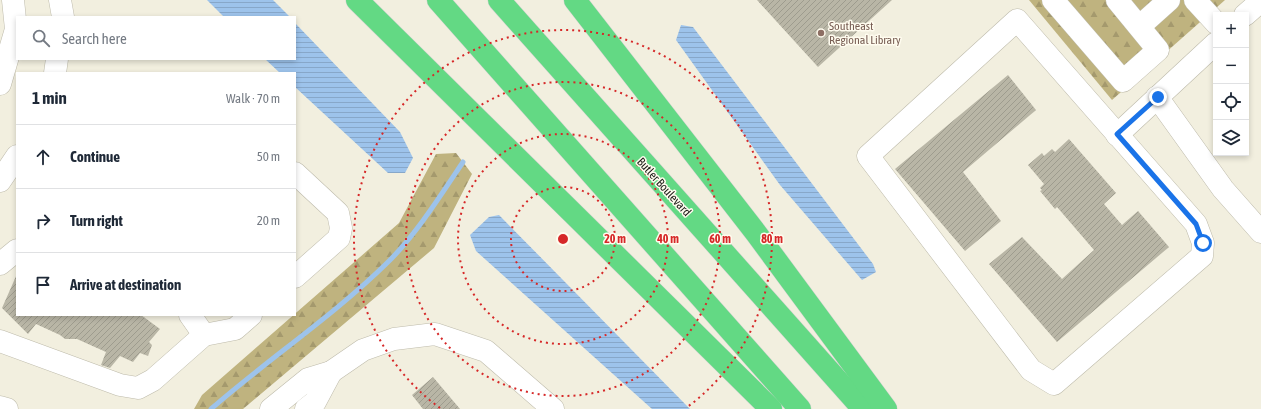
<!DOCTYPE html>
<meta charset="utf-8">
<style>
:root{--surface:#fff;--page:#f6f6f7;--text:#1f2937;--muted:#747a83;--line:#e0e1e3}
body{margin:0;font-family:"Asap Condensed",sans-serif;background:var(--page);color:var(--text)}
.controls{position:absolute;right:12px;top:12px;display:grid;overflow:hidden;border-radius:0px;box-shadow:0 2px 6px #0003}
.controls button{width:36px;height:36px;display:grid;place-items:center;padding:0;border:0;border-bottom:1px solid var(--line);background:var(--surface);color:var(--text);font:20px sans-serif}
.stop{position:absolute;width:12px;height:12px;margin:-9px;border:3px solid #1a73e8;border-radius:50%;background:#fff}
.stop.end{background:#1a73e8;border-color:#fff;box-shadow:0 1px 4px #0008}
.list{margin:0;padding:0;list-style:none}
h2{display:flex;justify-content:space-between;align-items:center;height:52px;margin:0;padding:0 16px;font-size:17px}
h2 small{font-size:13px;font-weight:400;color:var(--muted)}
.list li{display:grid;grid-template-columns:26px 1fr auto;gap:12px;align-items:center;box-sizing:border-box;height:64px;padding:0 16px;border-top:1px solid var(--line)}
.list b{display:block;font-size:15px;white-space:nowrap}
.list em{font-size:13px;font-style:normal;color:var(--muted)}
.icon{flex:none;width:22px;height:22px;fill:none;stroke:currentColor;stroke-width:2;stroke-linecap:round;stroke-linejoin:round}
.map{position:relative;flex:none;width:1261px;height:409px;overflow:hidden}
.search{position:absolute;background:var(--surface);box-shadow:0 2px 6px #0003;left:16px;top:16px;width:280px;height:44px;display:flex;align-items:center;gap:10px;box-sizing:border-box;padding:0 14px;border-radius:0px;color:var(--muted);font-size:15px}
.panel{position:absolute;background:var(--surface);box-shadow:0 2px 6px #0003;left:16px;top:72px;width:280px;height:244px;border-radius:0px}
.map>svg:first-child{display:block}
.forest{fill:url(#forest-firs)}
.water{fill:url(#water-rules)}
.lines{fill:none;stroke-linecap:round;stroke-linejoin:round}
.stream{stroke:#9dc3eb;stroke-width:5}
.building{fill:url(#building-hatch)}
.minor-casing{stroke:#bebbab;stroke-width:23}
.highway-casing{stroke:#d1d1d0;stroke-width:23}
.minor{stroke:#fff;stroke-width:22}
.highway{stroke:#63d984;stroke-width:22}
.route{stroke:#1a73e8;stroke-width:5}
.ring{fill:none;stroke:#d62828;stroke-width:2;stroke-dasharray:2 4}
.education-dot{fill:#8d6e63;stroke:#fffcef;stroke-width:1.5}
.labels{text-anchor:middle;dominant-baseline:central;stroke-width:3;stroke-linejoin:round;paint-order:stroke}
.education-label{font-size:12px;fill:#785e54;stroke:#fffcef;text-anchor:start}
.street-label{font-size:12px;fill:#1b1a15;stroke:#fffcef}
.centre{fill:#d62828;stroke:#fffcef;stroke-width:2}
.ring-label{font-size:12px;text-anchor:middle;font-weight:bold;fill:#d62828;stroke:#fffcef;stroke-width:3;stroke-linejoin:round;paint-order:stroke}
</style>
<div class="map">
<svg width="1261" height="409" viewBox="0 0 1261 409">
<defs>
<pattern id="forest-firs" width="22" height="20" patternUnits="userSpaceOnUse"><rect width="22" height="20" fill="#bfb37f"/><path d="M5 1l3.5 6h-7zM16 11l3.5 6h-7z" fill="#a4996d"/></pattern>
<pattern id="water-rules" width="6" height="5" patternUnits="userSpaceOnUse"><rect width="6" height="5" fill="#9dc3eb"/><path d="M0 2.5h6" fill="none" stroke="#87a7c9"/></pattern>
<pattern id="building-hatch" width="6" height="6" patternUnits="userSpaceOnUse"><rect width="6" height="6" fill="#b9b6a6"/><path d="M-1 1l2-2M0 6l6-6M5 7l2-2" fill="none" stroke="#9e9c8e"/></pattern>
</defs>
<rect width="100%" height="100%" fill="#f2efdf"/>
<g class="forest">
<polygon points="1029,0 1225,0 1112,100"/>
<polygon points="456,153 472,174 434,248 243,409 194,409 202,395 399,223 436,154"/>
</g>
<g class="water">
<polygon points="207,0 273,0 290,17 224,17"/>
<polygon points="295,23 400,132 413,158 405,173 388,173 295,87 295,73 280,73 265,59 295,59"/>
<polygon points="681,25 693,27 873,264 876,272 862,280 780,185 676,40"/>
<polygon points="499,215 690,409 652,409 476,251 470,235 489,217"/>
</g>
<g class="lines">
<path class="stream" d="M 211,409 C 268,359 332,317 387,263 C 415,236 441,195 463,162"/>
</g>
<g class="building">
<polygon points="757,0 892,0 818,67"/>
<polygon points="1008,75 1036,110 963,172 1001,221 965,251 895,169"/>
<polygon points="1069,139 1116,193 1104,204 1122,225 1138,211 1169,247 1057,342 989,264 1022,237 1062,279 1094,250 1057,207 1055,209 1040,191 1042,190 1040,188 1044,184 1028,165 1042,153 1044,156 1052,149 1055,152"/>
<polygon points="17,274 17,315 141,315 160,329 149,342 152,345 148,356 140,353 133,362 120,356 110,368 101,365 106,352 77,339 65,339 60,335 36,324 28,334 2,308"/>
<polygon points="433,377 460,409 423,409 412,395"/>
</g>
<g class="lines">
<defs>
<g id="minor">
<polyline points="60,0 63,17"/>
<polyline points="1053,0 1123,81 1158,50 1117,0"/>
<polyline points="1195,0 1216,23"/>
<polyline points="1245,15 1261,1"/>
<polygon points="1017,20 1196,224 1203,243 1202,256 1054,384 1031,370 868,156"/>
<polyline points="1140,26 1169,0"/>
<polyline points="55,73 57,59"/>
<polyline points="0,84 16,29 13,0"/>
<polyline points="1157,97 1223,189 1261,232"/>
<polyline points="1117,135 1216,43"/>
<polyline points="295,173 338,213 341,228 339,238 295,277"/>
<polyline points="0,181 17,156"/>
<polyline points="0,264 17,250"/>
<polyline points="190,315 204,335"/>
<polyline points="0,341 120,385 138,388 153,380 204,335 235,329 251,315"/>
<polyline points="0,407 7,409"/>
<polyline points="271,409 308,379 331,372 363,350 394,339 435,334 486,351 553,409"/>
<polyline points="306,409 315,402 331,372"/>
</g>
<g id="highway">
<polyline points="357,0 771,409"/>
<polyline points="438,0 800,409"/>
<polyline points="499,0 863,409"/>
<polyline points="575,0 756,233 886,409"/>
</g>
</defs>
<use href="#minor" class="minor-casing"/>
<use href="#highway" class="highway-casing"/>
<use href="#minor" class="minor"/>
<use href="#highway" class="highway"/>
</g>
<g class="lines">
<polyline class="route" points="1158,97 1117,134 1196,224 1203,243"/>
</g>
<g class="ring">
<circle cx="563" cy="239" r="52"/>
<circle cx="563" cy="239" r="105"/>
<circle cx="563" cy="239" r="157"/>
<path d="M440 408A209 209 0 1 1 686 408"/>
</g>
<circle class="education-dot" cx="821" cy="33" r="4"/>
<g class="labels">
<g class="education-label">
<text x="829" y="26">Southeast<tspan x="829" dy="14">Regional Library</tspan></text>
</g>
<g class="street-label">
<text transform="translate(664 187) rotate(48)">Butler Boulevard</text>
</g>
</g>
<circle cx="563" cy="239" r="6" class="centre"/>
<g class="ring-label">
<text x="615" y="243">20 m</text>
<text x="668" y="243">40 m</text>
<text x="720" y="243">60 m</text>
<text x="772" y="243">80 m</text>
</g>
</svg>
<div class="controls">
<button>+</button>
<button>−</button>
<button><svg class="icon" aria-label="locate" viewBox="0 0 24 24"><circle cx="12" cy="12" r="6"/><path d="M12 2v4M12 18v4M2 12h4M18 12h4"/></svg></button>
<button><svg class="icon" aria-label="layers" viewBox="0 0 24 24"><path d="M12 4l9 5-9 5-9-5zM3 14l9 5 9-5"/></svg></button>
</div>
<div class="stop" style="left:1203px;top:243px"></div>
<div class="stop end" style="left:1158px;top:97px"></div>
<div class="search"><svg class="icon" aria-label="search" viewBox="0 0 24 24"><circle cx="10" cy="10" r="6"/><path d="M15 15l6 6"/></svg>Search here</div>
<section class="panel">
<h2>1 min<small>Walk · 70 m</small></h2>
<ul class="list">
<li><svg class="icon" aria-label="ahead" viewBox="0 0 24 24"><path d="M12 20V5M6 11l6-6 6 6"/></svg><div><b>Continue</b></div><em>50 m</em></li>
<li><svg class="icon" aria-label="right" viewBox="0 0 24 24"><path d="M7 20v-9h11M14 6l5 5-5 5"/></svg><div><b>Turn right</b></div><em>20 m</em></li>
<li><svg class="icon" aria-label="arrive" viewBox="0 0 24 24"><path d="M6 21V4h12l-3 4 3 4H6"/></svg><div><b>Arrive at destination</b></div></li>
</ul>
</section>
</div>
